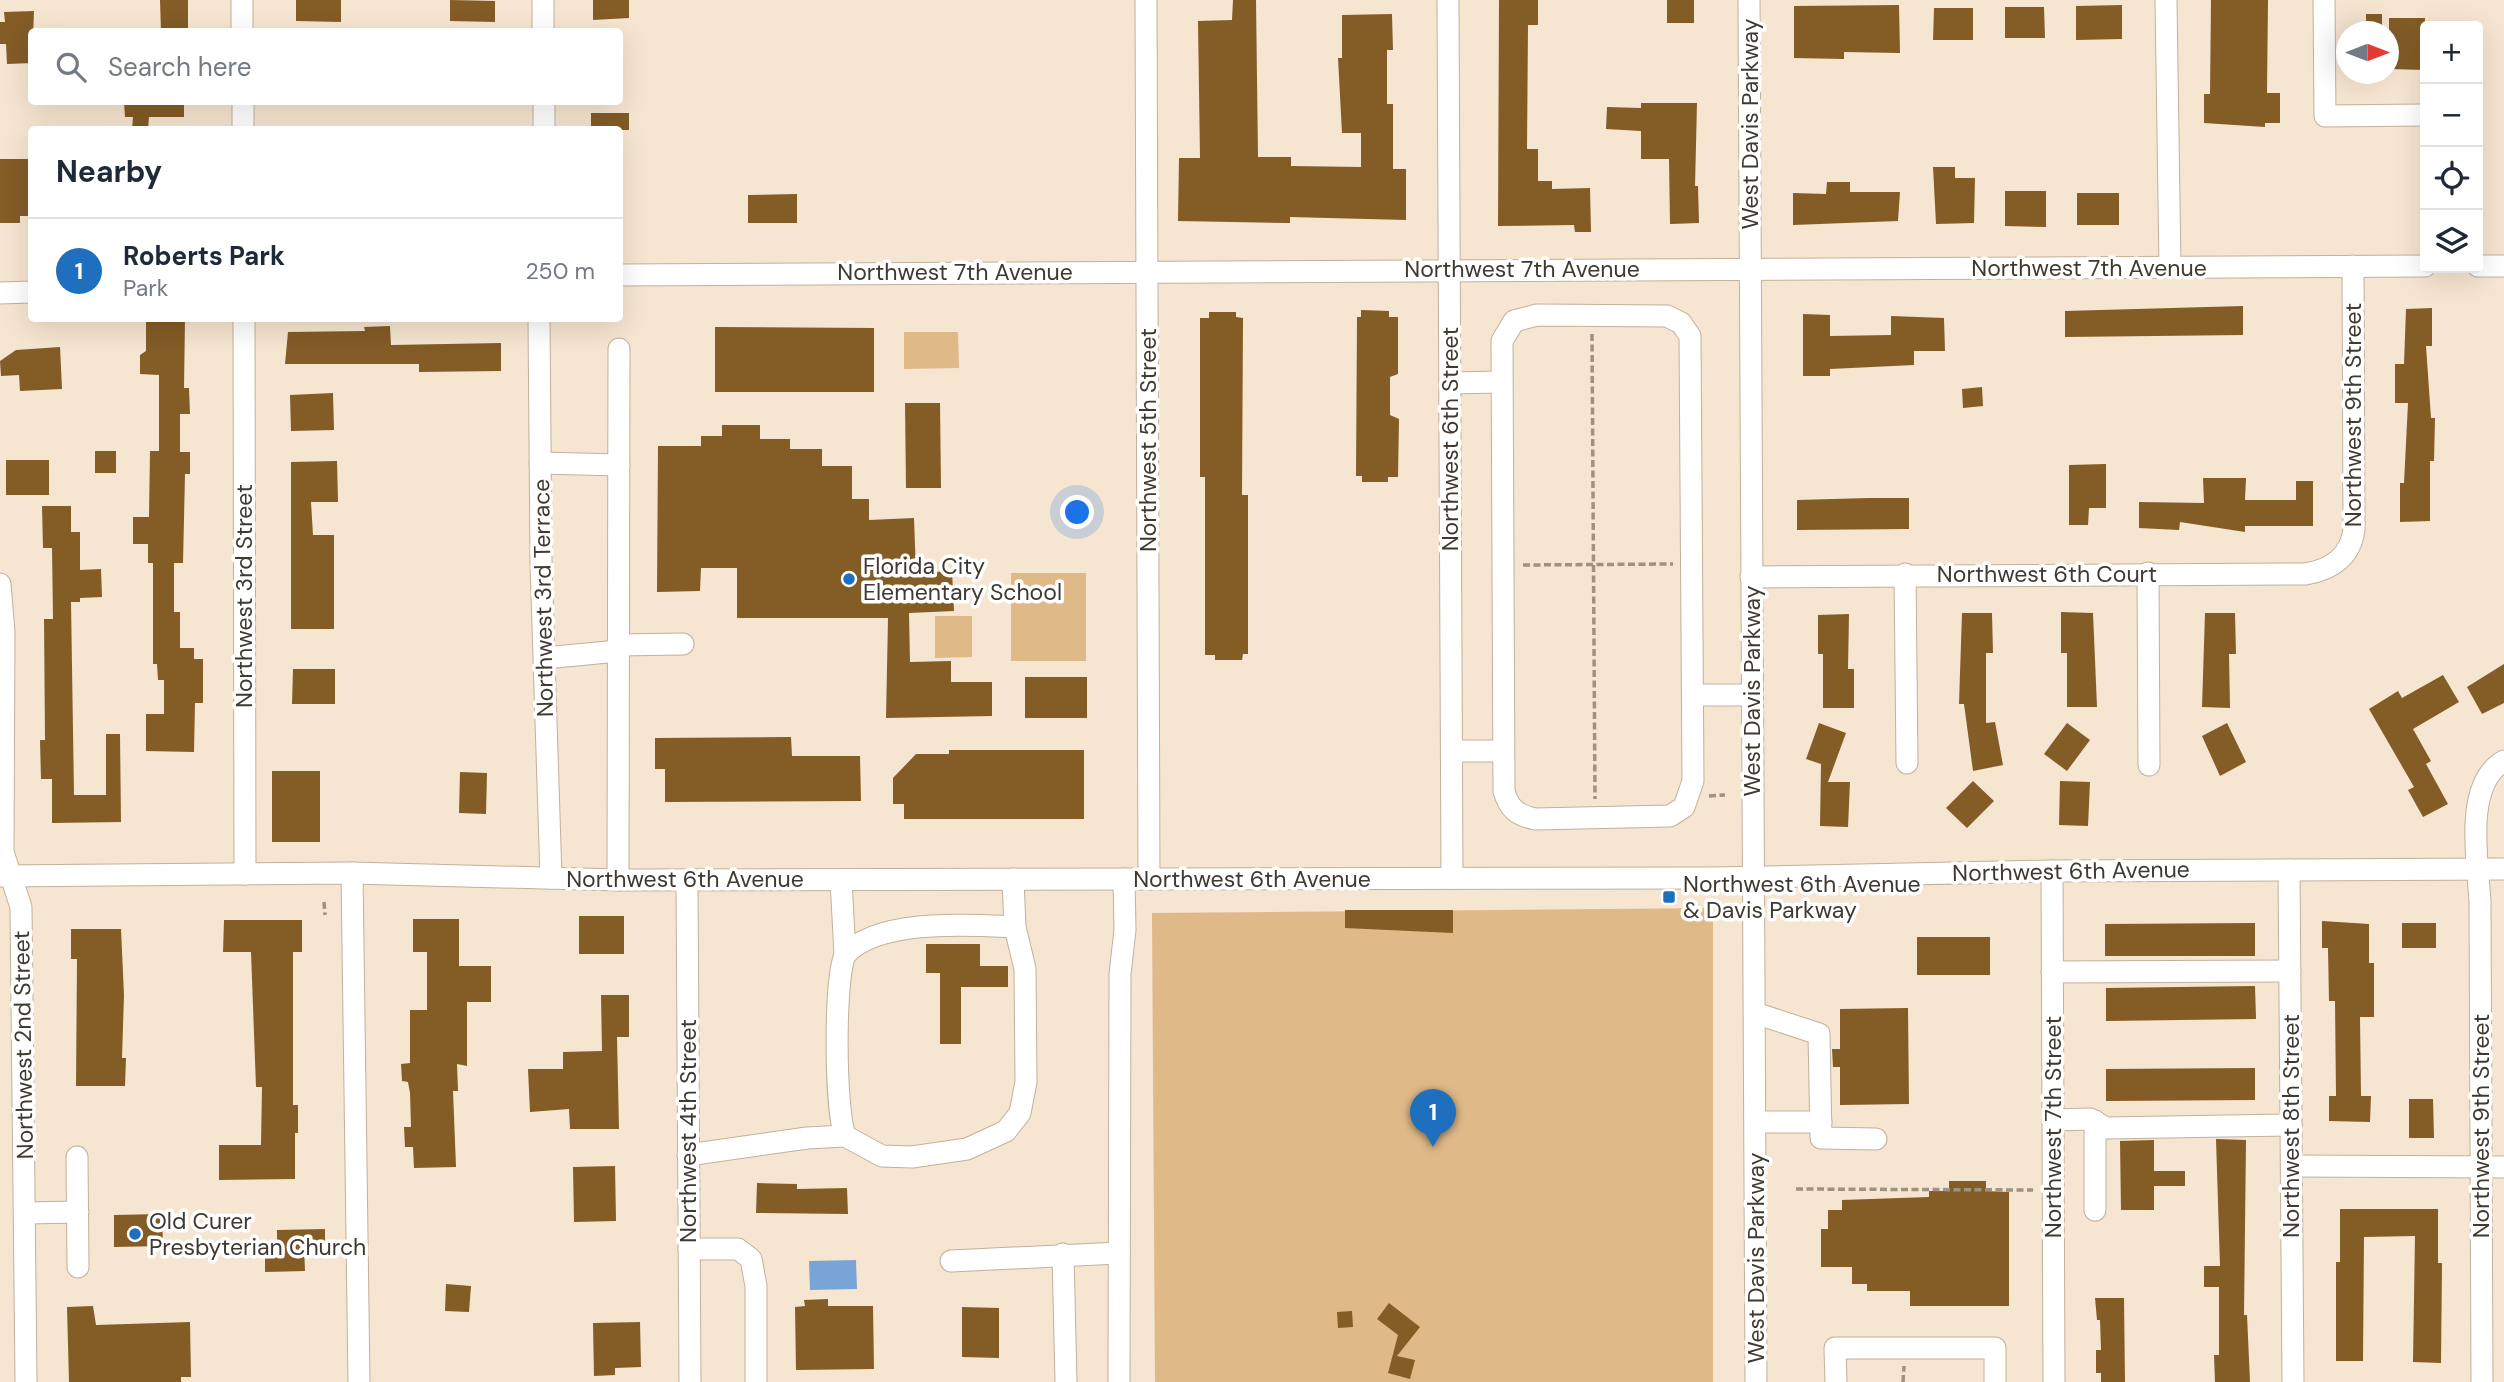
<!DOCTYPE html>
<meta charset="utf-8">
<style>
:root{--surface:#fff;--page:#f6f6f7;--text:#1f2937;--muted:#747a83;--line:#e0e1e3;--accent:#1e6fbe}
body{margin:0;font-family:"DM Sans",sans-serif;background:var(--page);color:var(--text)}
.controls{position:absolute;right:21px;top:21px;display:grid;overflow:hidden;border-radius:7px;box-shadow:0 7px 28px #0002}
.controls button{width:63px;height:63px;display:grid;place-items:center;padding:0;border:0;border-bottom:2px solid var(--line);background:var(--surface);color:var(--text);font:35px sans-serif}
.compass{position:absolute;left:2336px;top:21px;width:63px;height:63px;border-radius:50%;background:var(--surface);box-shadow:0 7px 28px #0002;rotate:90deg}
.you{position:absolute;left:1078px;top:513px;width:24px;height:24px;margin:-18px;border:5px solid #fff;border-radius:50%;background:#1a73e8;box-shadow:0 0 0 10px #1a73e833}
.badge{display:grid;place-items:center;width:46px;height:46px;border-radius:50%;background:var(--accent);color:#fff;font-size:23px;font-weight:700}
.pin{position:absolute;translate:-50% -58px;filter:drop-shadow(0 2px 4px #0008)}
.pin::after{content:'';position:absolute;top:37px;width:24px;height:21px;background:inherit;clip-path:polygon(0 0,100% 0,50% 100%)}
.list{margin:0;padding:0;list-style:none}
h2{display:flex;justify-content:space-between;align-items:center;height:91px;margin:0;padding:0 28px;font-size:30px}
h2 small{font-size:23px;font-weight:400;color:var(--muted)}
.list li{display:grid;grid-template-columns:46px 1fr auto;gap:21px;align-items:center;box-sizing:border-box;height:105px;padding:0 28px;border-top:2px solid var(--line)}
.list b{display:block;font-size:26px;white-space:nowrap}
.list p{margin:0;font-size:23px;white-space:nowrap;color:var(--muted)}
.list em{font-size:23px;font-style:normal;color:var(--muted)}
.icon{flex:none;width:38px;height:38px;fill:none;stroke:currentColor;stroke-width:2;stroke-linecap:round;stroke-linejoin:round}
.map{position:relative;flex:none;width:2504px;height:1382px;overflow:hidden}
.search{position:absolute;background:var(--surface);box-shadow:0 7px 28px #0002;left:28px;top:28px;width:595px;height:77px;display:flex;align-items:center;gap:18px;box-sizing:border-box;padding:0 24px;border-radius:7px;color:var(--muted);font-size:26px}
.panel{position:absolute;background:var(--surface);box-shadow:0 7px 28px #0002;left:28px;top:126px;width:595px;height:196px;border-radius:7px}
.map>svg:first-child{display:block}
.green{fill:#dfb988}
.water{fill:#79a5d6}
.building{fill:#835c26}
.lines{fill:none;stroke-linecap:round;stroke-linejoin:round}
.minor-casing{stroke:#c1b19d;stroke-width:23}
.path{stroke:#9e9283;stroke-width:3.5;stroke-dasharray:7 3.5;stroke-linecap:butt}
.minor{stroke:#fff;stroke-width:21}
.poi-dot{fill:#1e6fbe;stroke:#fff;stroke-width:2.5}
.labels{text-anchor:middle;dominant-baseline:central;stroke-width:7;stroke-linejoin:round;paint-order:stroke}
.street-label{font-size:23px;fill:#403931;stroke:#fff}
.poi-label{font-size:23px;fill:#403931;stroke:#fff;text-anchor:start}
</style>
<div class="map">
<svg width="2504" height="1382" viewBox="0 0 2504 1382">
<rect width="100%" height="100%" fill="#f6e5d0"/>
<g class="green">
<polygon points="904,332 958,332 959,368 904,369"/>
<rect x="1011" y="573" width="75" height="88"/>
<polygon points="935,616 972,616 972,657 935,658"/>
<polygon points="1713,908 1713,1382 1155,1382 1152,913"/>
</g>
<polygon class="water" points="856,1260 857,1289 810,1290 809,1261"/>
<g class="building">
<polygon points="160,0 188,0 188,32 161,32"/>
<polygon points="296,0 341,0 341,22 296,21"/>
<polygon points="450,0 495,1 495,22 450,21"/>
<polygon points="593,0 629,0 629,18 593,20"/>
<polygon points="1233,0 1256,0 1258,157 1291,157 1291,166 1361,167 1361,133 1342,133 1338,58 1342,58 1342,15 1392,14 1393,50 1387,50 1387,104 1393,104 1393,169 1406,169 1406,220 1290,217 1290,223 1178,221 1179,158 1200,158 1198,21 1232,20"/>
<polygon points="1499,0 1538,0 1538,25 1528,25 1527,149 1538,149 1538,181 1552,181 1552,189 1590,188 1591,232 1575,232 1574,225 1498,226"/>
<rect x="1667" y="0" width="27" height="23"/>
<polygon points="2211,0 2268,0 2267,93 2280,93 2280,123 2265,123 2265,127 2204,123 2204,94 2210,94"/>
<polygon points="1899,5 1900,53 1844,52 1844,59 1794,58 1794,6"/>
<polygon points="2122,5 2122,39 2076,40 2076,6"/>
<polygon points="2005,7 2044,7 2045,38 2005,38"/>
<polygon points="1934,8 1973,8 1973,40 1933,40"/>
<polygon points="34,11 32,63 7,64 6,44 0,44 0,22 5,22 4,12"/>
<rect x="2366" y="14" width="16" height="18"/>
<polygon points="2389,18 2425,18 2425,70 2389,69"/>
<polygon points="124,102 184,102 184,117 149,117 148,130 132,130 133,117 125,117"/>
<polygon points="1641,103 1697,103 1695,186 1698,186 1699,223 1670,224 1669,159 1641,159 1641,131 1606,129 1607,107 1641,108"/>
<rect x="591" y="113" width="38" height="17"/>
<polygon points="0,159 32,159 32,216 20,216 20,223 0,223"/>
<polygon points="1933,167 1955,167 1955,178 1975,178 1974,223 1936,224"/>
<polygon points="1827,182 1850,182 1850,192 1900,192 1898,221 1793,225 1793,193 1826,194"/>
<polygon points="2005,191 2046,191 2046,227 2005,226"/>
<rect x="2077" y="193" width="42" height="32"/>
<polygon points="797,194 797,223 748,223 748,195"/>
<polygon points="2243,306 2243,335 2065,337 2065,311"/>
<polygon points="2432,308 2432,346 2426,346 2431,418 2435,418 2434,461 2430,461 2430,521 2400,522 2400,483 2404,483 2408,403 2395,403 2395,364 2404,364 2406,309"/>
<polygon points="1361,310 1389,311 1389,317 1398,317 1398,374 1390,377 1390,415 1399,419 1398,477 1388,477 1388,482 1362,482 1362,476 1356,476 1357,317 1361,317"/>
<polygon points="1209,312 1236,312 1236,317 1243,318 1242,495 1248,495 1248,654 1243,654 1242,660 1215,660 1215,655 1205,655 1205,477 1200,477 1200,318 1209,318"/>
<polygon points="1803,314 1830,315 1830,336 1891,335 1891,316 1944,318 1945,351 1914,351 1914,365 1830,369 1830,376 1803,376"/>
<polygon points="146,318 185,318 184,388 189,388 190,414 180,414 180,452 190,452 190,474 185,474 183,563 174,563 174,612 180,612 180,648 194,648 194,659 203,659 203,703 195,703 194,752 146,751 146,714 164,714 164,680 158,680 157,664 153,664 153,563 148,563 148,544 133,544 133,517 149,517 150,451 159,451 159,375 140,374 140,355 146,351"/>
<polygon points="390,326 391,345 501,343 501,371 419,372 419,364 285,364 288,332 365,331 364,327"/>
<polygon points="715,327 874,328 874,392 715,392"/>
<polygon points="60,347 62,389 20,391 19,375 1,376 0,361 16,350"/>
<polygon points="1982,387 1983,406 1963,408 1962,389"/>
<polygon points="333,393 334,430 291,431 290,395"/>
<polygon points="905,403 940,403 941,488 906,488"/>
<polygon points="722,425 760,425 760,439 790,439 790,449 822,449 822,466 852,466 852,499 869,499 869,520 914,518 916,573 952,571 954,611 909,613 910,662 951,661 951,682 992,682 992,716 886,718 888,618 737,618 737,568 701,568 700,591 657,592 658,446 701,446 701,436 722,436"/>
<rect x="95" y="451" width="21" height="22"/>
<rect x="6" y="460" width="43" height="35"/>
<polygon points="337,461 338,502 311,502 313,535 334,535 334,629 291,629 291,462"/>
<polygon points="2106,464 2106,508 2089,508 2088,525 2069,525 2069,465"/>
<polygon points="2203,478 2246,478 2245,500 2296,500 2296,481 2313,481 2313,526 2245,526 2245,532 2180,522 2179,530 2139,528 2139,502 2204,503"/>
<polygon points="1869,498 1909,498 1909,529 1797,530 1797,500"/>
<polygon points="42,506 71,506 71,532 80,532 80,570 101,569 102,597 80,598 80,602 71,602 74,795 106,795 106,734 120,734 121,822 52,823 52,779 41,779 40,740 45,740 44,619 53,619 52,548 43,548"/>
<polygon points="2061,612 2093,613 2097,707 2067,707 2067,653 2061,653"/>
<polygon points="1962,613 1992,613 1993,653 1986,653 1986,723 1995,722 2003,765 1973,771 1964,704 1959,704"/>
<polygon points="2205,613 2235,613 2236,654 2229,654 2230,708 2202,707"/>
<polygon points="1849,614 1848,669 1854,669 1854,708 1823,708 1823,654 1818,654 1818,615"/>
<polygon points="2504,664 2504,703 2482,714 2467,687"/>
<polygon points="293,669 335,669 335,704 292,704"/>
<polygon points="2443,675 2459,702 2413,729 2431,761 2426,764 2448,804 2423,817 2408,790 2414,787 2369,709 2398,691 2402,698"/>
<rect x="1025" y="677" width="62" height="41"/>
<polygon points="1819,723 1846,733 1828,782 1850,782 1848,827 1820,826 1821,764 1806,759"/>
<polygon points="2067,723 2090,740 2067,771 2044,754"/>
<polygon points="2227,723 2246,762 2220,776 2202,736"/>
<polygon points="791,737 792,756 860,756 861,801 665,802 665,769 655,769 655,738"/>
<polygon points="949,750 1084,750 1084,819 904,819 904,804 893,804 893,778 916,754 949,754"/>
<rect x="272" y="771" width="48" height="71"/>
<polygon points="460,772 487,773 486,814 459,813"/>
<polygon points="1973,781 1994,801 1967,828 1946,808"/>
<polygon points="2060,781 2090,782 2088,826 2059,825"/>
<polygon points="1345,910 1453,910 1453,933 1345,928"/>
<rect x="579" y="916" width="45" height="38"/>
<polygon points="413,919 459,919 459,966 491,966 491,1002 467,1002 467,1066 457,1064 458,1091 453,1091 456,1167 414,1168 413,1147 405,1147 404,1127 411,1127 410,1093 408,1082 402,1081 401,1064 410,1063 410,1010 427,1010 427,952 413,952"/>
<polygon points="224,920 302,920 302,952 293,952 293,1105 298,1105 298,1133 295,1133 295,1179 219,1180 219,1145 261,1145 262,1087 256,1087 251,952 223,952"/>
<polygon points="2322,921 2369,924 2369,963 2374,963 2374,1017 2360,1017 2361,1096 2371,1096 2370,1122 2329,1121 2329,1096 2336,1096 2335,1001 2329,1001 2328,948 2322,948"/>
<polygon points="2255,923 2255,956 2105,956 2105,924"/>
<rect x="2402" y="923" width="34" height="25"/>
<polygon points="71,929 121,929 124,995 122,1058 126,1058 125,1086 76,1086 77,959 71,959"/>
<rect x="1917" y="937" width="73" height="38"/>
<polygon points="926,944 980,944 980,966 1008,966 1008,987 961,987 961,1044 940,1044 940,973 926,973"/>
<polygon points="2255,986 2256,1019 2106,1021 2106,988"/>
<polygon points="601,995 629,995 629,1037 617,1037 619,1129 570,1129 569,1109 530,1112 528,1069 563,1069 563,1052 602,1051"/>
<polygon points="1908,1008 1909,1104 1840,1105 1840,1067 1833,1067 1832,1049 1840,1049 1840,1009"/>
<polygon points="2255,1068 2255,1100 2106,1101 2106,1069"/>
<polygon points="2409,1099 2433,1099 2434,1138 2409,1138"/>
<polygon points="2216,1139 2246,1140 2244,1315 2247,1315 2250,1382 2215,1382 2214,1355 2219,1355 2219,1287 2204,1287 2204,1266 2220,1266"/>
<polygon points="2154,1140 2154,1171 2185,1171 2185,1186 2154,1186 2154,1210 2121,1210 2120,1141"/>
<polygon points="615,1166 616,1221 574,1222 573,1167"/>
<polygon points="1949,1181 1986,1181 1986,1191 2009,1192 2009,1306 1910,1306 1910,1291 1867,1291 1867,1284 1852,1284 1852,1267 1821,1267 1821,1229 1828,1229 1828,1210 1842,1210 1842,1200 1929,1197 1929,1191 1949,1191"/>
<polygon points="757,1183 797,1184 797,1189 847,1188 848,1214 756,1213"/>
<polygon points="2340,1209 2438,1209 2438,1263 2442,1263 2441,1363 2413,1362 2415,1236 2364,1237 2363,1361 2336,1361 2336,1262 2340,1262"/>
<polygon points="162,1214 163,1246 114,1247 114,1215"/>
<polygon points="325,1229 325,1247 304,1247 305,1271 265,1272 265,1243 277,1242 277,1230"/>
<polygon points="446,1284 471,1286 469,1312 445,1311"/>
<polygon points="2095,1298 2124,1298 2125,1382 2101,1382 2101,1373 2096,1373 2096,1350 2101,1350 2100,1320 2097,1320"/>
<polygon points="828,1299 828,1306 873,1306 874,1369 796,1370 795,1307 805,1306 804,1300"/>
<polygon points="1389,1303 1420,1327 1397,1356 1415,1360 1410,1379 1388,1373 1398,1335 1377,1319"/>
<polygon points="93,1306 96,1325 190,1322 191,1377 181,1377 181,1382 69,1382 67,1307"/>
<polygon points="962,1307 999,1308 999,1358 962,1357"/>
<polygon points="1352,1311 1353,1327 1338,1328 1337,1312"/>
<polygon points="640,1322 641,1367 615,1368 615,1375 594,1376 593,1323"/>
</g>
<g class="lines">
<defs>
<g id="minor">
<polyline points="242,0 242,32"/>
<polyline points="543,0 543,32"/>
<polyline points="1146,0 1149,879"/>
<polyline points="1448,0 1452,878"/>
<polyline points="1749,0 1756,1382"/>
<polyline points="2166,0 2170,268"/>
<polyline points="2324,0 2325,116 2425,115"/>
<polyline points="243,102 243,130"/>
<polyline points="544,102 544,130"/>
<polyline points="2478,266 2504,266"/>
<polyline points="620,275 2425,266"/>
<polyline points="0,293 32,292"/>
<path d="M 1537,315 L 1667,316 L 1681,323 L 1690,336 L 1693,781 L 1684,807 L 1670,816 L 1535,819 C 1517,815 1509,809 1504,791 L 1502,341 L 1514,321 Z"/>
<polyline points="244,318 245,874"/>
<polyline points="539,318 541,563 551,878"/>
<polyline points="1450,383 1501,382"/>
<polyline points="540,463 619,465"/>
<polyline points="2148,573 2149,765"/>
<polyline points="1905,574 1907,763"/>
<path d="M 1751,577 L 2305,574 C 2332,570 2351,556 2354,529 L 2353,266"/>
<polyline points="0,584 4,632 3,852 21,907 26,1382"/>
<polyline points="618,645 683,644"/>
<polyline points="545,658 618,651"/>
<polyline points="1693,695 1752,695"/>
<polyline points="1452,751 1502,751"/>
<polyline points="2289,870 2293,1382"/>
<polyline points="2052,871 2054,1382"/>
<polyline points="352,873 359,1382"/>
<polyline points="0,876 352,873 618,880 1714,878 2052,871 2504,869"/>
<polyline points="618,880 619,349"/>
<polyline points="687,880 690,1382"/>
<polyline points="841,880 845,955"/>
<polyline points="2052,972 2290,971"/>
<polyline points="1755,1013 1819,1034 1821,1138 1876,1139"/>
<polyline points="2053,1120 2090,1119 2106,1128 2291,1125"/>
<polyline points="2095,1121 2095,1210"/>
<polyline points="1756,1122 1821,1122"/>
<path d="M 845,1136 C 835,1108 834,981 845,955 C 878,918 970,925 1015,927"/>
<polyline points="688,1155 807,1138 845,1136 882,1156 912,1157 967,1149 1006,1131 1020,1113 1026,1082 1025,969 1015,927 1013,879"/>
<polyline points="77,1157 78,1267"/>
<polyline points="2292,1166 2504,1167"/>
<polyline points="25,1213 78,1212"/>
<polyline points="689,1249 738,1249 751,1259 756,1286 756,1382"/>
<polyline points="1063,1254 1066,1382"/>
<polyline points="951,1261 1119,1253"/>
<polyline points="1119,1382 1120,974 1125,930 1124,879"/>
<polyline points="1836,1382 1835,1348 1995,1348 1995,1382"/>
<path d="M 2482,1382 L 2480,902 C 2478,863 2463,784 2504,761"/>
</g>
</defs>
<use href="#minor" class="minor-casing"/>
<g class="path">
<polyline points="1592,334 1595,799"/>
<polyline points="1523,565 1673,564"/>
<polyline points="1709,796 1725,795"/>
<polyline points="324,902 325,915"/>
<polyline points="1796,1189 2033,1190"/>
<polyline points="1903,1382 1904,1366"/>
</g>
<use href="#minor" class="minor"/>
</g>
<g class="poi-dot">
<circle cx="849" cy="579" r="7"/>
<rect x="1662" y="890" width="14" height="14" rx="3.5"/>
<circle cx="135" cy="1234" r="7"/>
</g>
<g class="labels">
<g class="street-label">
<text transform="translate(1750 124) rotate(-90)">West Davis Parkway</text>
<text x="2089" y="268">Northwest 7th Avenue</text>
<text x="1522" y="269">Northwest 7th Avenue</text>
<text x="955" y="272">Northwest 7th Avenue</text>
<text transform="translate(2353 415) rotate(-90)">Northwest 9th Street</text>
<text transform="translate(1450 439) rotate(-90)">Northwest 6th Street</text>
<text transform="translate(1148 440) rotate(-90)">Northwest 5th Street</text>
<text x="2047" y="574">Northwest 6th Court</text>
<text transform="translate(244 596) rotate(-90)">Northwest 3rd Street</text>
<text transform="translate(543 598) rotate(-91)">Northwest 3rd Terrace</text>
<text transform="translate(1752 691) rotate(-90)">West Davis Parkway</text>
<text transform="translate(2071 871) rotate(-1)">Northwest 6th Avenue</text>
<text x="685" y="879">Northwest 6th Avenue</text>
<text x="1252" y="879">Northwest 6th Avenue</text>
<text transform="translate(23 1045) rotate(-91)">Northwest 2nd Street</text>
<text transform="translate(2291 1126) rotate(-90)">Northwest 8th Street</text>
<text transform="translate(2481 1126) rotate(-90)">Northwest 9th Street</text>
<text transform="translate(2053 1127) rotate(-90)">Northwest 7th Street</text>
<text transform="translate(688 1131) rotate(-90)">Northwest 4th Street</text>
<text transform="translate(1756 1258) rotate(-90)">West Davis Parkway</text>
</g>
<g class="poi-label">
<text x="863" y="566">Florida City<tspan x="863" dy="26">Elementary School</tspan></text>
<text x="1683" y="884">Northwest 6th Avenue<tspan x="1683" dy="26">&amp; Davis Parkway</tspan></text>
<text x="149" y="1221">Old Curer<tspan x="149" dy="26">Presbyterian Church</tspan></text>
</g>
</g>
</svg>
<div class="controls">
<button>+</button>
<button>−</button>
<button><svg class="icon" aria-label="locate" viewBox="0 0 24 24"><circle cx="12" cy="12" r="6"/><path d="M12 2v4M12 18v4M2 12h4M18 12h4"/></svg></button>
<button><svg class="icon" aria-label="layers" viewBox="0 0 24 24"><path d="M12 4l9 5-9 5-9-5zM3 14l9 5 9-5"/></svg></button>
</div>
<svg class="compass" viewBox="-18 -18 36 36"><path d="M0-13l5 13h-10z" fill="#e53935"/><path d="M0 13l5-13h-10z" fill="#747a83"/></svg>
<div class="you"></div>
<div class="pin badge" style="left:1433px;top:1147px">1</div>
<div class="search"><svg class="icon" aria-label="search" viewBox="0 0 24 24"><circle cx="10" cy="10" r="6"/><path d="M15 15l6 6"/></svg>Search here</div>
<section class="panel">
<h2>Nearby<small></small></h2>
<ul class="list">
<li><span class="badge">1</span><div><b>Roberts Park</b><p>Park</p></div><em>250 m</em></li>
</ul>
</section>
</div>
